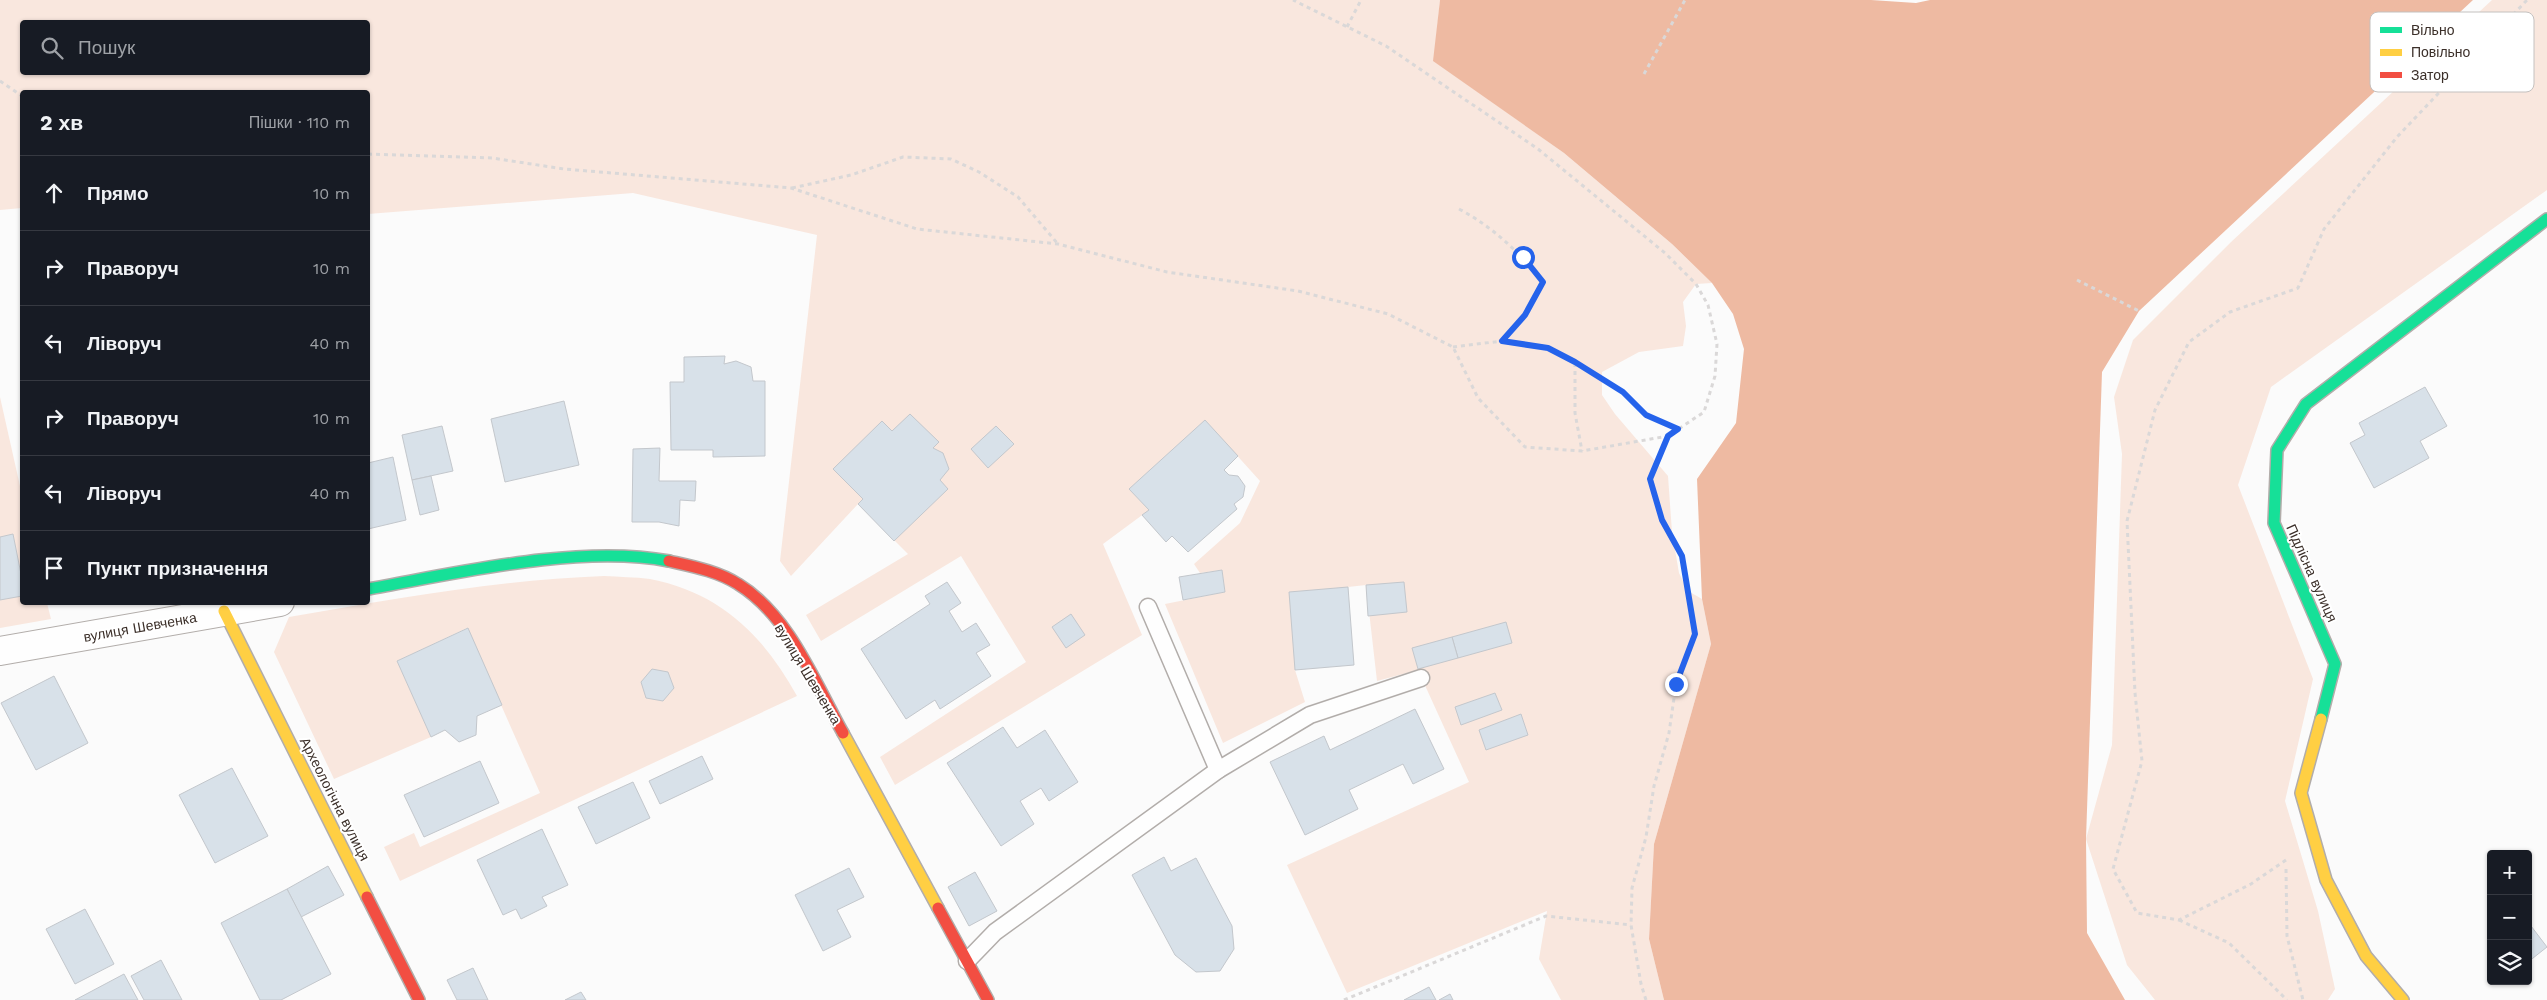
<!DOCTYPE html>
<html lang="uk">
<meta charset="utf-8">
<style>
:root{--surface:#171b24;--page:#20242c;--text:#f1f3f6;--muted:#9ea1a6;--line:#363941}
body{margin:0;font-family:"Work Sans",sans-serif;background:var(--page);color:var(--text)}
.controls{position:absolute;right:15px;bottom:15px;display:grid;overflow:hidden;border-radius:5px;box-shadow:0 1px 4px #0004}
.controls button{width:45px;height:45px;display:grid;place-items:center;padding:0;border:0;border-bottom:1px solid var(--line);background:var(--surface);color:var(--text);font:25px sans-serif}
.stop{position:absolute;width:15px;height:15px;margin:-11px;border:4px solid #2563eb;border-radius:50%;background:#fff}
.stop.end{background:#2563eb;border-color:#fff;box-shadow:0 1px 5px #0008}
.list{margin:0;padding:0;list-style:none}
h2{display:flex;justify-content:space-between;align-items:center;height:65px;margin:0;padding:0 20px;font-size:21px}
h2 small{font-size:16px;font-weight:400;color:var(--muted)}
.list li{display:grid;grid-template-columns:32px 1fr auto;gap:15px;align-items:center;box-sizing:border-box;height:75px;padding:0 20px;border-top:1px solid var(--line)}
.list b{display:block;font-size:19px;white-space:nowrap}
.list em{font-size:16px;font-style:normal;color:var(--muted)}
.icon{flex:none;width:28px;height:28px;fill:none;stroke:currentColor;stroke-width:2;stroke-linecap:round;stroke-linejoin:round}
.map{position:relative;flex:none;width:2547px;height:1000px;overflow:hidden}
.search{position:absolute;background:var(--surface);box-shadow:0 1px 4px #0004;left:20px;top:20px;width:350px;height:55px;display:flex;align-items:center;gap:12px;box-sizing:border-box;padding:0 18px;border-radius:5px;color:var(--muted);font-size:19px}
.panel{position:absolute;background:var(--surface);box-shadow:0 1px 4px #0004;left:20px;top:90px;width:350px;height:515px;border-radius:5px}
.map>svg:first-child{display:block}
.green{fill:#f9e7de;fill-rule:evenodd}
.water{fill:#eebaa2}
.building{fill:#d8e1e9;stroke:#c3c7cc}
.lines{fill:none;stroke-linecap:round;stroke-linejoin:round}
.lane-casing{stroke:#b2adaa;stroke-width:19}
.street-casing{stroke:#b2adaa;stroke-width:30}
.fast-casing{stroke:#b2adaa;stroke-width:14}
.slow-casing{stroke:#b2adaa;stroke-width:14}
.jam-casing{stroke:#b2adaa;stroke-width:14}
.path{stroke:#dad8d8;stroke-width:3;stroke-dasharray:4 4;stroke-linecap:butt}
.lane{stroke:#fefefe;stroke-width:16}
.street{stroke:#fefefe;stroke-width:28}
.fast{stroke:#16e098;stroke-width:11}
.slow{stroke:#ffcf43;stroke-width:11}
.jam{stroke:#f24e42;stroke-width:11}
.route{stroke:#2563eb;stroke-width:6}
.labels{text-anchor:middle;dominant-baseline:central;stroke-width:4;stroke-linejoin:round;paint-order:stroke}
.street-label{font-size:14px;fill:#3b2f29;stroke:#fff}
.key{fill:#fff;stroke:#c4c1bf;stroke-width:1}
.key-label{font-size:14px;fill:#3b2f29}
</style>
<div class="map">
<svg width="2547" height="1000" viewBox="0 0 2547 1000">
<rect width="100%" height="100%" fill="#fbfbfb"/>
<g class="green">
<path d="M 0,0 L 1440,0 L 1434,61 L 1564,153 L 1672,244 L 1712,283 L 1696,284 L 1683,302 L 1686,326 L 1683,346 L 1639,352 L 1602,372 L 1602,395 L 1615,414 L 1668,476 L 1672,532 L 1679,573 L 1688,591 L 1702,599 L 1711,644 L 1654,844 L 1649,939 L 1664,1000 L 1561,1000 L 1539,959 L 1547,911 L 1347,993 L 1287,865 L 1469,782 L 1418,670 L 1377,681 L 1366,585 L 1348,587 L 1295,670 L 1305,702 L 1223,743 L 1165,604 L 1225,592 L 1222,570 L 1200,573 L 1194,564 L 1240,523 L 1260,481 L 1205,420 L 1129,489 L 1149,510 L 1103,544 L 1142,635 L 895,785 L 880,757 L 1026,662 L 961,556 L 821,641 L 806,615 L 908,554 L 858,504 L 791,576 L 780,561 L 817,235 L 633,193 L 368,214 L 368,92 L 22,92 L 22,208 L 0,210 ZM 22,22 L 368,22 L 368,72 L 22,72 Z"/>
<polygon points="2492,0 2547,0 2547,190 2271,387 2238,485 2313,679 2285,801 2318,911 2335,989 2328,1000 2155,1000 2127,965 2086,839 2112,745 2122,454 2114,397 2133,340 2231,242"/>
<polygon points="0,397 22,495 22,602 47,603 51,619 0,628"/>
<path d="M 604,576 C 619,577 635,577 650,579 C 721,593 763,635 797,696 L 400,881 L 384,847 L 414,833 L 420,847 L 540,793 L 467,628 L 397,661 L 431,737 L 334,779 L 274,652 L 289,617 C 394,599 498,580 604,576 Z"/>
</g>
<polygon class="water" points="1440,0 1871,0 1916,3 1930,0 2473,0 2139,311 2102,372 2086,839 2087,933 2125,1000 1664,1000 1649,939 1654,844 1711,644 1702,599 1697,479 1736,423 1744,349 1733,314 1712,283 1672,244 1564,153 1433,61"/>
<g class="building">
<polygon points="725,356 724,364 736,361 751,367 753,381 765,381 765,456 713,457 713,450 671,450 670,382 684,382 684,357"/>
<polygon points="2425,387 2447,426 2420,441 2429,458 2374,488 2350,443 2365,435 2359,423"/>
<polygon points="564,401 579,465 505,482 491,419"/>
<polygon points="910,414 939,442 933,448 943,453 949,469 940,480 948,489 894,541 858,504 863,499 833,469 882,421 892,431"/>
<polygon points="1205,420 1238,456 1224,470 1229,475 1238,476 1245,486 1243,497 1234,504 1237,509 1188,552 1172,536 1166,542 1142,515 1149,510 1129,489"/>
<polygon points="442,426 453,471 412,480 402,435"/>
<polygon points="996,426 1014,444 988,468 971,449"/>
<polygon points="660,448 659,481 696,481 695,501 680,500 679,526 659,522 632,522 633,449"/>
<polygon points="393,457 406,520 368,529 368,463"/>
<polygon points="431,476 439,510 420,515 412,480"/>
<polygon points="13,534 22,579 22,596 0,600 0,537"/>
<polygon points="1222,570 1225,592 1183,600 1179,577"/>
<polygon points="947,582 961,603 949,611 962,632 976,623 990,645 976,653 991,676 940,709 935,700 906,719 861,649 930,604 925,596"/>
<polygon points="1404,582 1407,612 1368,616 1366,585"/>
<polygon points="1348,587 1354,665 1295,670 1289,592"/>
<polygon points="1071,614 1085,635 1066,648 1052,627"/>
<polygon points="1506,622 1512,643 1458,658 1452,637"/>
<polygon points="468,628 502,705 477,716 476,735 459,742 445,730 431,737 397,661"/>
<polygon points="1452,637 1458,658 1418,669 1412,648"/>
<polygon points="652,669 668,672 674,688 663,701 646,698 641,682"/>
<polygon points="54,676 88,743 36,770 1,703"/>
<polygon points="1495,693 1502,710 1461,725 1455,707"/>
<polygon points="1415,709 1444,769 1413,784 1403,764 1349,790 1358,809 1305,835 1270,762 1324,736 1330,750"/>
<polygon points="1521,714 1528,735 1486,750 1479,730"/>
<polygon points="1003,727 1017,748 1045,730 1078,782 1049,801 1041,788 1020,801 1034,824 1001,846 947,763"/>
<polygon points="702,756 713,779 660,804 649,781"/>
<polygon points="480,761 499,803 424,837 404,795"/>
<polygon points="232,768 268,836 215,863 179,795"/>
<polygon points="633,782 650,818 596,844 578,807"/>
<polygon points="542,829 568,885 542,897 547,906 521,919 516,909 503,915 477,860"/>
<polygon points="1164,857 1171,871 1196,858 1232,926 1234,949 1220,971 1196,972 1175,955 1132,875"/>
<polygon points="328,866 344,895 301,917 287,889"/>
<polygon points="849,868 864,897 837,910 851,937 823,951 795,895"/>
<polygon points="975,872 997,911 969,926 948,887"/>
<polygon points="287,889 331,974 281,1000 260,1000 221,923"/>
<polygon points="85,909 114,964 75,984 46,929"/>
<polygon points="2528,922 2547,947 2528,962"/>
<polygon points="161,960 182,1000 144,1000 131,976"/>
<polygon points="473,968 488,1000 457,1000 447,980"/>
<polygon points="124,974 138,1000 75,1000"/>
<polygon points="1429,987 1436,1000 1404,1000"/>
<polygon points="581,992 586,1000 565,1000"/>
<polygon points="1450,994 1453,1000 1439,1000"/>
</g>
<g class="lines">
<defs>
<g id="lane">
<polyline points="1148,607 1218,770"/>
<polyline points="967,961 995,932 1218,770 1310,715 1421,678"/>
</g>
<polyline id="street" points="0,651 280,602"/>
<g id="fast">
<path d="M 368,589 C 458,573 579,544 669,561"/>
<polyline points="2321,719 2335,664 2274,523 2277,450 2306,404 2547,219"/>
</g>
<g id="slow">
<polyline points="224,611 367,897"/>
<polyline points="2321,719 2301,793 2326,880 2366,956 2403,1000"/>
<polyline points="843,733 938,908"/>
</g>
<g id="jam">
<path d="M 669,561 C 691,566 718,571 738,584 C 789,615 815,683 843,733"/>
<polyline points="367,897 419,1000"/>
<polyline points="938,908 988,1000"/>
</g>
</defs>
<use href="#lane" class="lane-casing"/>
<use href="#street" class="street-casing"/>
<use href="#fast" class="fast-casing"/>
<use href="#slow" class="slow-casing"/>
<use href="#jam" class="jam-casing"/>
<g class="path">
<polyline points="1347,27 1361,0"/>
<polyline points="1644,74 1685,0"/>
<polyline points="0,81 22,96"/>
<polyline points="368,154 492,158 564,169 791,188 917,229 1058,244 1167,272 1298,291 1388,314 1453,347 1478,398 1525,447 1582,451 1668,436 1704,412 1715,376 1717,344 1708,305 1696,284 1665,253 1538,149 1386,46 1293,0"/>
<polyline points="792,188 851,175 903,157 951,159 979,172 1018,197 1058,244"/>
<path d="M 1459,209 C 1493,227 1519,252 1543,282 L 1525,315 L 1502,340"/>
<polyline points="2077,280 2139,311"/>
<polyline points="1453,347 1502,341 1547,348 1575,362 1623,392 1646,415 1677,429"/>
<polyline points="1575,363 1575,413 1582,451"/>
<polyline points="2286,860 2251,884 2179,920 2137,913 2113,869 2142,761 2135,693 2127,521 2155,410 2189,342 2230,312 2298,288 2324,229 2397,137 2527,0"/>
<polyline points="2286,869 2287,936 2303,1000"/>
<polyline points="2179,920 2229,943 2287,1000"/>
<polyline points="1344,1000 1546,916 1631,925"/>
<polyline points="1646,1000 1641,984 1631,925 1632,888 1646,837 1654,786 1669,733 1676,684 1695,634 1682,555 1662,520 1650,479 1668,436"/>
</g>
<use href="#lane" class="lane"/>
<use href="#street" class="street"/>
<use href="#fast" class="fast"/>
<use href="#slow" class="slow"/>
<use href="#jam" class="jam"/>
</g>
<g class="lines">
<polyline class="route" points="1523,257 1543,282 1525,315 1502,341 1548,348 1575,362 1623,392 1646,415 1678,429 1668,436 1650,479 1662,520 1682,556 1695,634 1676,684"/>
</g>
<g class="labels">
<g class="street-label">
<text transform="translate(2312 573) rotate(66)">Підлісна вулиця</text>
<text transform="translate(140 627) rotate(-10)">вулиця Шевченка</text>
<text transform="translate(808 674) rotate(59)">вулиця Шевченка</text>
<text transform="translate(335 799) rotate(63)">Археологічна вулиця</text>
</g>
</g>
<rect x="2370" y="12" width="164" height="80" rx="8" class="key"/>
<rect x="2380" y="27" width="22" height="6" fill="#16e098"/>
<rect x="2380" y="49" width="22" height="7" fill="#ffcf43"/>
<rect x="2380" y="72" width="22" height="6" fill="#f24e42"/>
<g class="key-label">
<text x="2411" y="35">Вільно</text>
<text x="2411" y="57">Повільно</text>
<text x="2411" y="80">Затор</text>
</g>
</svg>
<div class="controls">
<button>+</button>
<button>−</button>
<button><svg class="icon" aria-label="layers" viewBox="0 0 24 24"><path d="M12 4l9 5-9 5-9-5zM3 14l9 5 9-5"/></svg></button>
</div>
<div class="stop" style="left:1523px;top:257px"></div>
<div class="stop end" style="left:1676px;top:684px"></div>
<div class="search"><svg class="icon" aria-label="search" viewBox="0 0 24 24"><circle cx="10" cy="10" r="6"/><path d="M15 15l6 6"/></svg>Пошук</div>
<section class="panel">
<h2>2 хв<small>Пішки · 110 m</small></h2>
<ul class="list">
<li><svg class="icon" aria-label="ahead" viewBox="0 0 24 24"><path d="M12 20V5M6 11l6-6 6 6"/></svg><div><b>Прямо</b></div><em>10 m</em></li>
<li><svg class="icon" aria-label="right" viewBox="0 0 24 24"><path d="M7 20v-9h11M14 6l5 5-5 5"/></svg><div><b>Праворуч</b></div><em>10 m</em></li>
<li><svg class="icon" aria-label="left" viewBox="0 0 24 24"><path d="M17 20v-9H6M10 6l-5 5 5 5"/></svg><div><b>Ліворуч</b></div><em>40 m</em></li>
<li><svg class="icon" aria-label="right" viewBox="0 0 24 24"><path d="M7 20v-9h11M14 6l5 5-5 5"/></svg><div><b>Праворуч</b></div><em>10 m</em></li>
<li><svg class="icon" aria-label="left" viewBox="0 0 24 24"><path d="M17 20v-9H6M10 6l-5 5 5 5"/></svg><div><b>Ліворуч</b></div><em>40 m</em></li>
<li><svg class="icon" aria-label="arrive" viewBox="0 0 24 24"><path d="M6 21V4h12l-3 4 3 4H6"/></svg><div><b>Пункт призначення</b></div></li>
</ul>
</section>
</div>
